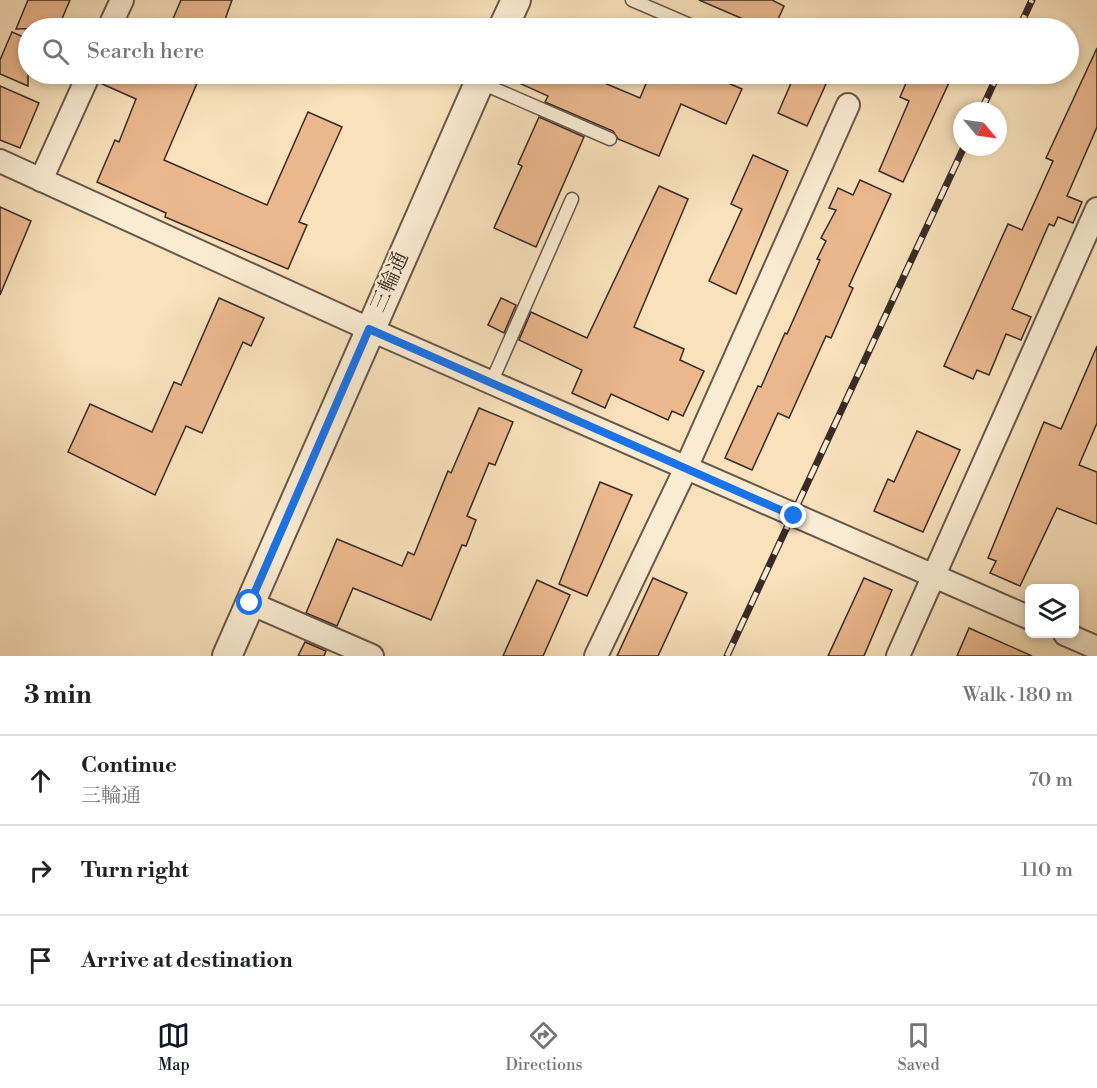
<!DOCTYPE html>
<meta charset="utf-8">
<style>
:root{--surface:#fff;--page:#f2f2f2;--text:#202124;--muted:#757577;--line:#e0e0e0;--accent:#111827}
body{margin:0;font-family:"Libre Bodoni","Noto Serif JP",serif;background:var(--page);color:var(--text)}
.controls{position:absolute;right:18px;bottom:18px;display:grid;overflow:hidden;border-radius:9px;box-shadow:0 3px 9px #0003}
.controls button{width:54px;height:54px;display:grid;place-items:center;padding:0;border:0;border-bottom:2px solid var(--line);background:var(--surface);color:var(--text);font:30px sans-serif}
.compass{position:absolute;left:953px;top:102px;width:54px;height:54px;border-radius:50%;background:var(--surface);box-shadow:0 3px 9px #0003;rotate:119deg}
.stop{position:absolute;width:18px;height:18px;margin:-14px;border:4px solid #1a73e8;border-radius:50%;background:#fff}
.stop.end{background:#1a73e8;border-color:#fff;box-shadow:0 2px 6px #0008}
.list{margin:0;padding:0;list-style:none}
h2{display:flex;justify-content:space-between;align-items:center;height:78px;margin:0;padding:0 24px;font-size:26px}
h2 small{font-size:20px;font-weight:400;color:var(--muted)}
.list li{display:grid;grid-template-columns:39px 1fr auto;gap:18px;align-items:center;box-sizing:border-box;height:90px;padding:0 24px;border-top:2px solid var(--line)}
.list b{display:block;font-size:22px;white-space:nowrap}
.list p{margin:0;font-size:20px;white-space:nowrap;color:var(--muted)}
.list em{font-size:20px;font-style:normal;color:var(--muted)}
.icon{flex:none;width:33px;height:33px;fill:none;stroke:currentColor;stroke-width:2;stroke-linecap:round;stroke-linejoin:round}
.map{position:relative;flex:none;width:1097px;height:656px;overflow:hidden}
.search{position:absolute;background:var(--surface);box-shadow:0 3px 9px #0003;left:18px;right:18px;top:18px;height:66px;display:flex;align-items:center;gap:15px;box-sizing:border-box;padding:0 21px;border-radius:33px;color:var(--muted);font-size:22px}
.sheet{height:348px;background:var(--surface)}
nav{display:flex;justify-content:space-around;align-items:center;box-sizing:border-box;height:84px;border-top:2px solid var(--line);background:var(--surface);font-size:16px;color:var(--muted)}
nav a{display:grid;justify-items:center;gap:3px}
nav .on{color:var(--accent)}
.map>svg:first-child{display:block}
.building{fill:#ebb88e;stroke:#382b26;stroke-width:1.5}
.lines{fill:none;stroke-linecap:round;stroke-linejoin:round}
.service-casing{stroke:#68584b;stroke-width:15}
.minor-casing{stroke:#68584b;stroke-width:26}
.tertiary-casing{stroke:#68584b;stroke-width:32}
.service{stroke:#faecd3;stroke-width:12}
.minor{stroke:#faecd3;stroke-width:22}
.tertiary{stroke:#faecd3;stroke-width:28}
.rail-casing{stroke:#382b26;stroke-width:7}
.rail{stroke:#faecd3;stroke-width:4.5;stroke-dasharray:14;stroke-linecap:butt}
.route{stroke:#1a73e8;stroke-width:8}
.labels{text-anchor:middle;dominant-baseline:central;stroke-width:4.5;stroke-linejoin:round;paint-order:stroke}
.street-label{font-size:21px;fill:#382b26;stroke:#faecd3}
</style>
<div class="map">
<svg width="1097" height="656" viewBox="0 0 1097 656">
<rect width="100%" height="100%" fill="#f8e1bb"/>
<filter id="stains"><feTurbulence type="fractalNoise" baseFrequency=".00333" numOctaves="4"/><feColorMatrix values="0 0 0 0 .2 0 0 0 0 .09 0 0 0 0 .02 0 0 0 .5 -.17"/></filter>
<radialGradient id="worn" r=".72"><stop offset=".6" stop-color="#630" stop-opacity="0"/><stop offset="1" stop-color="#630" stop-opacity=".3"/></radialGradient>
<g class="building">
<polygon points="28,0 70,0 58,28 16,29"/>
<polygon points="181,0 232,0 222,28 169,28"/>
<polygon points="699,0 772,0 784,6 774,28 739,28 743,19"/>
<polygon points="12,32 28,39 28,86 0,74 0,60"/>
<polygon points="1097,48 1097,127 1067,196 1082,202 1073,223 1058,217 1054,226 1049,224 1012,309 1031,317 1021,340 1006,334 989,375 977,370 973,379 944,366 1008,224 1022,230 1053,161 1046,158"/>
<polygon points="102,74 201,74 164,160 267,205 308,112 342,127 299,222 307,225 288,269 165,217 166,213 97,182 115,140 119,142 136,99 100,83"/>
<polygon points="499,74 583,74 640,98 650,74 707,74 742,89 726,124 681,104 659,156 618,139 613,131 545,102 548,96"/>
<polygon points="795,74 803,74 826,84 807,126 778,113"/>
<polygon points="910,74 953,74 903,182 879,171 909,101 900,97"/>
<polygon points="0,86 39,103 20,148 0,140"/>
<polygon points="539,117 584,137 536,247 494,228 522,166 518,164"/>
<polygon points="753,155 788,171 736,294 709,281 742,209 731,204"/>
<polygon points="860,180 891,194 849,286 853,288 831,338 826,336 789,418 778,413 752,470 725,458 758,386 761,387 785,333 787,334 820,260 817,259 826,241 821,238 836,210 829,208 838,188 853,195"/>
<polygon points="659,186 688,199 634,327 684,349 680,360 704,371 683,416 672,411 668,420 611,394 605,408 572,393 582,370 519,340 531,312 587,338"/>
<polygon points="0,207 31,221 0,295"/>
<polygon points="219,298 264,318 251,346 243,342 202,433 186,426 155,495 68,452 90,404 152,432 174,382 181,385"/>
<polygon points="501,298 516,305 504,333 488,325"/>
<polygon points="1097,346 1097,423 1079,465 1097,472 1097,524 1057,508 1020,586 990,573 996,561 988,558 1044,422 1061,429"/>
<polygon points="479,408 513,422 495,465 489,463 467,516 476,520 466,546 462,545 431,620 353,588 337,626 306,613 337,539 402,566 408,552 414,555 448,471 451,473"/>
<polygon points="917,431 960,450 923,532 874,511 888,479 894,482"/>
<polygon points="600,482 632,495 587,596 559,584"/>
<polygon points="653,578 687,593 658,656 617,656"/>
<polygon points="864,578 892,590 864,656 828,656"/>
<polygon points="537,580 570,595 543,656 503,656"/>
<polygon points="969,628 1032,656 957,656"/>
<polygon points="305,642 326,651 324,656 298,656"/>
</g>
<g class="lines">
<defs>
<g id="service">
<polyline points="632,0 697,28"/>
<polyline points="479,82 610,139"/>
<polyline points="491,383 572,199"/>
</g>
<g id="minor">
<polyline points="109,28 122,0"/>
<polyline points="0,161 369,329 1030,618"/>
<polyline points="41,180 89,74"/>
<polyline points="250,603 372,656"/>
<polyline points="1065,634 1097,648"/>
<polyline points="596,656 686,468 848,105"/>
<polyline points="898,656 1097,209"/>
</g>
<g id="tertiary">
<polyline points="503,28 516,0"/>
<polyline points="227,656 483,74"/>
</g>
</defs>
<use href="#service" class="service-casing"/>
<use href="#minor" class="minor-casing"/>
<use href="#tertiary" class="tertiary-casing"/>
<use href="#service" class="service"/>
<use href="#minor" class="minor"/>
<use href="#tertiary" class="tertiary"/>
<defs>
<g id="rail">
<polyline points="1019,28 1032,0"/>
<polyline points="981,111 998,74"/>
<polyline points="727,656 964,147"/>
</g>
</defs>
<use href="#rail" class="rail-casing"/>
<use href="#rail" class="rail"/>
</g>
<g class="lines">
<polyline class="route" points="250,603 369,329 794,516"/>
</g>
<g class="labels">
<g class="street-label">
<text transform="translate(390 282) rotate(-66)">三輪通</text>
</g>
</g>
<rect width="100%" height="100%" filter="url(#stains)"/>
<rect width="100%" height="100%" fill="url(#worn)"/>
</svg>
<div class="controls">
<button><svg class="icon" aria-label="layers" viewBox="0 0 24 24"><path d="M12 4l9 5-9 5-9-5zM3 14l9 5 9-5"/></svg></button>
</div>
<svg class="compass" viewBox="-18 -18 36 36"><path d="M0-13l5 13h-10z" fill="#e53935"/><path d="M0 13l5-13h-10z" fill="#757577"/></svg>
<div class="stop" style="left:250px;top:603px"></div>
<div class="stop end" style="left:794px;top:516px"></div>
<div class="search"><svg class="icon" aria-label="search" viewBox="0 0 24 24"><circle cx="10" cy="10" r="6"/><path d="M15 15l6 6"/></svg>Search here</div>
</div>
<section class="sheet">
<h2>3 min<small>Walk · 180 m</small></h2>
<ul class="list">
<li><svg class="icon" aria-label="ahead" viewBox="0 0 24 24"><path d="M12 20V5M6 11l6-6 6 6"/></svg><div><b>Continue</b><p>三輪通</p></div><em>70 m</em></li>
<li><svg class="icon" aria-label="right" viewBox="0 0 24 24"><path d="M7 20v-9h11M14 6l5 5-5 5"/></svg><div><b>Turn right</b></div><em>110 m</em></li>
<li><svg class="icon" aria-label="arrive" viewBox="0 0 24 24"><path d="M6 21V4h12l-3 4 3 4H6"/></svg><div><b>Arrive at destination</b></div></li>
</ul>
</section>
<nav>
<a class="on"><svg class="icon" aria-label="map" viewBox="0 0 24 24"><path d="M3 6l6-2 6 2 6-2v14l-6 2-6-2-6 2zM9 4v14M15 6v14"/></svg>Map</a>
<a><svg class="icon" aria-label="directions" viewBox="0 0 24 24"><path d="M12 3l9 9-9 9-9-9zM9 14v-3h6M13 9l2 2-2 2"/></svg>Directions</a>
<a><svg class="icon" aria-label="saved" viewBox="0 0 24 24"><path d="M7 4h10v16l-5-4-5 4z"/></svg>Saved</a>
</nav>
